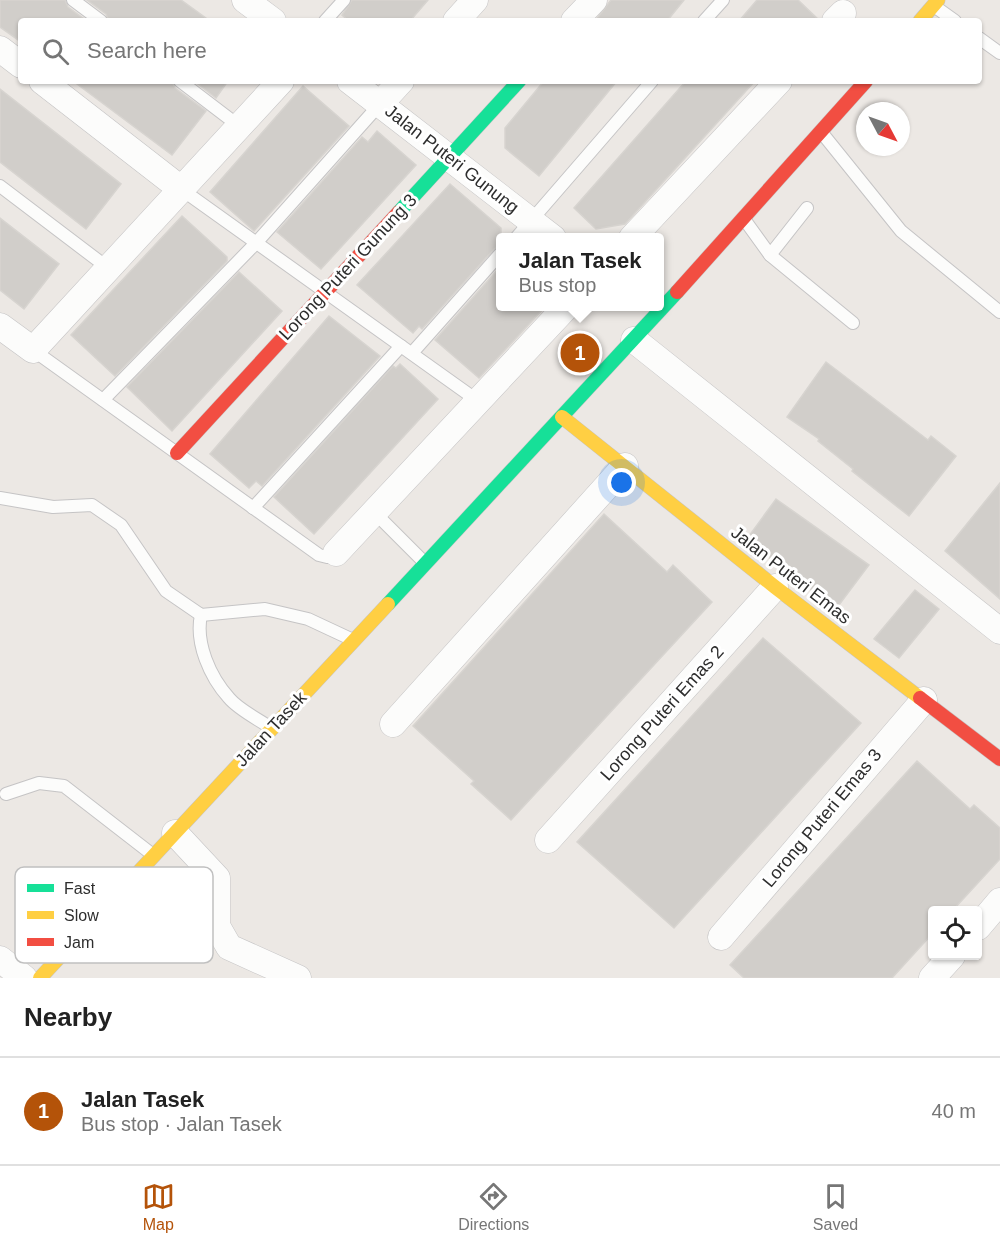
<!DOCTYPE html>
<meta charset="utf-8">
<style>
:root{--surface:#fff;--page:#f2f2f2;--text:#222;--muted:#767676;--line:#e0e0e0;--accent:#b45309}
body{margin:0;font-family:Helvetica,sans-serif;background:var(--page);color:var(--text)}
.controls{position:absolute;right:18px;bottom:18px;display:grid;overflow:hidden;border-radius:6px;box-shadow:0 2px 4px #0004}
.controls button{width:54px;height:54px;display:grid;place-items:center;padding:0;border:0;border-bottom:2px solid var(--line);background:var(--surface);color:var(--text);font:30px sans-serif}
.compass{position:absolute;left:856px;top:102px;width:54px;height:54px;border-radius:50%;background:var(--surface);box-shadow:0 2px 4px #0004;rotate:131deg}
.you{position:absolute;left:622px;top:483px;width:21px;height:21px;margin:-15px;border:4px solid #fff;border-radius:50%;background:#1a73e8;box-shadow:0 0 0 9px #1a73e833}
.badge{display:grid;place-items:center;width:39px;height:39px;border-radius:50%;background:var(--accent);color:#fff;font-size:20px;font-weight:700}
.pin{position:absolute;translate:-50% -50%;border:3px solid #fff;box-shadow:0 2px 6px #0006}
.popup{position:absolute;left:496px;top:233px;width:168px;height:78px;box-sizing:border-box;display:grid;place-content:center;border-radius:6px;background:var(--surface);filter:drop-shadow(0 2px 4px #0005);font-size:20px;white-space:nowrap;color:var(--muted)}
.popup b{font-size:22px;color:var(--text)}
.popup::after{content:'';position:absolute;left:50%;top:100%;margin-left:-12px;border:12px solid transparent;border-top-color:var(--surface)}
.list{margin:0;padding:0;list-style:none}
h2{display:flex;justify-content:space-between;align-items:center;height:78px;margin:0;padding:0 24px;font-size:26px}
h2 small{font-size:20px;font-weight:400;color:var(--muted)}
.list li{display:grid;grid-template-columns:39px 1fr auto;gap:18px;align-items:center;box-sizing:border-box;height:108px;padding:0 24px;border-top:2px solid var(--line)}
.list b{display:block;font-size:22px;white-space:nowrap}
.list p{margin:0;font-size:20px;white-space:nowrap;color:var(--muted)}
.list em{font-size:20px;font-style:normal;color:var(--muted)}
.icon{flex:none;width:33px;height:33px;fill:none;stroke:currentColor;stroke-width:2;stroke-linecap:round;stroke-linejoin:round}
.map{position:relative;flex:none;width:1000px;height:978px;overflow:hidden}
.search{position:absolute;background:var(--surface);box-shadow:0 2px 4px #0004;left:18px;right:18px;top:18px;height:66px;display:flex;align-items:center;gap:15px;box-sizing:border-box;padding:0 21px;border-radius:6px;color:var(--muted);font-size:22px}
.sheet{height:186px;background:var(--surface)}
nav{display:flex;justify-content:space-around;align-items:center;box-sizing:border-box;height:84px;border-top:2px solid var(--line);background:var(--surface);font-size:16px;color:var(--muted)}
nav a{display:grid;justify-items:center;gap:3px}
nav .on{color:var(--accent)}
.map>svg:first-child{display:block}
.building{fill:#d1ceca;stroke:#d7d4d0;stroke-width:1.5}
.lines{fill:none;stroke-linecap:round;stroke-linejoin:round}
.lane-casing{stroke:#c5c4c5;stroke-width:14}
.street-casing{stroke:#c5c4c5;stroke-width:27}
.fast-casing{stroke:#c5c4c5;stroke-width:15}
.slow-casing{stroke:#c5c4c5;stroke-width:15}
.jam-casing{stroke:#c5c4c5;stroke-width:15}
.lane{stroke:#fcfcfb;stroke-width:12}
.street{stroke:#fcfcfb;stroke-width:26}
.fast{stroke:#16e098;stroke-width:14}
.slow{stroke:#ffcf43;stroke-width:14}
.jam{stroke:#f24e42;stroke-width:14}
.labels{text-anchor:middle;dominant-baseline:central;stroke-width:6;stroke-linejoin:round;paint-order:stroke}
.street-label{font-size:18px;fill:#2e2e2e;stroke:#fff}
.key{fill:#fff;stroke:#c0c0c0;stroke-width:1.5}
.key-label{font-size:16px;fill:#2e2e2e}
</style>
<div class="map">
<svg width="1000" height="978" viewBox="0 0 1000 978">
<rect width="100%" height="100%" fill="#ece8e4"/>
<g class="building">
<polygon points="0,0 65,0 68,7 87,21 21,21 21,42 0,27"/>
<polygon points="87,0 181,0 210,21 109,21 106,14"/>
<polygon points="352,0 428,0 410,21 349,21 342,15"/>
<polygon points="611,0 684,0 667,21 595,21"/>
<polygon points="757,0 798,0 820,21 739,21"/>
<polygon points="73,81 172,81 175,88 206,111 172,155"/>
<polygon points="194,81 228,81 216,98"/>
<polygon points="544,81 617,81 539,176 505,148 505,128"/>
<polygon points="686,81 755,81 625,224 596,229 574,208"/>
<polygon points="303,86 349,126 254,231 210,192"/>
<polygon points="0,89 121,184 86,229 0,162"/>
<polygon points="377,131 416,165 321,269 277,232 362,137 368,142"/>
<polygon points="450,184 501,228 501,246 494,249 422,329 419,326 413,333 357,285"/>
<polygon points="182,216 227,257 227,261 115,376 71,335"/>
<polygon points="0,218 59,264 24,309 0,290"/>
<polygon points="501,266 501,306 546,306 479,378 435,340"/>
<polygon points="239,272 282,311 172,431 127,387"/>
<polygon points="329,316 380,356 262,486 256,481 249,488 210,454"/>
<polygon points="826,362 928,440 931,436 956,456 909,516 852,471 853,469 818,441 819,439 787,417"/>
<polygon points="400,364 438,399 314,534 274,497 393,366 396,368"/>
<polygon points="1000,483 1000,599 945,551"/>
<polygon points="776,499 869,565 836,609 746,540"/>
<polygon points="604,514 667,572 673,565 712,602 511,820 471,784 474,781 413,726"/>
<polygon points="915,590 939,609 899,658 874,639"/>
<polygon points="763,638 861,723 674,928 577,842"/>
<polygon points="917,761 970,809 974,805 1000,828 1000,859 953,910 933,910 933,933 892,978 744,978 730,965"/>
</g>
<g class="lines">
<defs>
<g id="lane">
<polyline points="73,0 101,21"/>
<polyline points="934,6 955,21"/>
<polyline points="325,21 344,0"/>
<polyline points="704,21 723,0"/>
<polyline points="979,38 1000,53"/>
<polyline points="180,81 239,126"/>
<polyline points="822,133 901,231 1000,312"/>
<polyline points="0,186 108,268"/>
<polyline points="181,189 478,401"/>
<polyline points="744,219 770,255 853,323"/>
<polyline points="516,238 652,81"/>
<polyline points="770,255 807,208"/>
<polyline points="33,350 319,555 327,557 336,553"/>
<polyline points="412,353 500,254"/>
<polyline points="103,400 256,243 380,104"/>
<polyline points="0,498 53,507 92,505 121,525 166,591 201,615 265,609 308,619 353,640"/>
<polyline points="253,508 401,346"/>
<polyline points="374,512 424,562"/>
<path d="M 201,615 C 195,643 210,677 229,698 C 239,710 258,719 271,728"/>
<polyline points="6,794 39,783 64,786 153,855"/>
</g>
<g id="street">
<polyline points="245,0 273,21"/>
<polyline points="456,21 475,0"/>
<polyline points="574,21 594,0"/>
<polyline points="835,21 843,13"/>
<polyline points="0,49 21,65"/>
<polyline points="42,81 181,189"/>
<polyline points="350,81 553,238"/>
<polyline points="380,104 401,81"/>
<polyline points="632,238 779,81"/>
<polyline points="0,326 33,350 281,81"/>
<polyline points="634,340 1000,631"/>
<polyline points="336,553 567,306"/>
<polyline points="393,724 625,466"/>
<polyline points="175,833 217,878 217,926 229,947 298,978"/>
<polyline points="548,840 775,587"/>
<polyline points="978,927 1000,901"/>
<polyline points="721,937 924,700"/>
<polyline points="0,959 24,978"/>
<polyline points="932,978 952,956"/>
</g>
<g id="fast">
<polyline points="399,212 519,81"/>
<polyline points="388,604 677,292"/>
</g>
<g id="slow">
<polyline points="920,21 938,0"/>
<polyline points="562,417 775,587 920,698"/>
<polyline points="40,978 388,604"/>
</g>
<g id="jam">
<polyline points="677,292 866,81"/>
<polyline points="177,453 399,212"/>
<polyline points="920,698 1000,759"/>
</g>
</defs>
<use href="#lane" class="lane-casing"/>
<use href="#street" class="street-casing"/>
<use href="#fast" class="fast-casing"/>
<use href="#slow" class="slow-casing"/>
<use href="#jam" class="jam-casing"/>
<use href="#lane" class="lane"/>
<use href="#street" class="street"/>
<use href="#fast" class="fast"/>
<use href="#slow" class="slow"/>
<use href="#jam" class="jam"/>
</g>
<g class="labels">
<g class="street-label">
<text transform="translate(452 159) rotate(38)">Jalan Puteri Gunung</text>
<text transform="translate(348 267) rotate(-47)">Lorong Puteri Gunung 3</text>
<text transform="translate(791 575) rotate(38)">Jalan Puteri Emas</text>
<text transform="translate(662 713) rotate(-48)">Lorong Puteri Emas 2</text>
<text transform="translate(271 729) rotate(-47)">Jalan Tasek</text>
<text transform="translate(822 818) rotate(-50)">Lorong Puteri Emas 3</text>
</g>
</g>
<rect x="15" y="867" width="198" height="96" rx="9" class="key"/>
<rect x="27" y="884" width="27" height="8" fill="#16e098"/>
<rect x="27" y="911" width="27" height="8" fill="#ffcf43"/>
<rect x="27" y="938" width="27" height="8" fill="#f24e42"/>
<g class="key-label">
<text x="64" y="894">Fast</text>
<text x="64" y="921">Slow</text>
<text x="64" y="948">Jam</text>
</g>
</svg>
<div class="controls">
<button><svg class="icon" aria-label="locate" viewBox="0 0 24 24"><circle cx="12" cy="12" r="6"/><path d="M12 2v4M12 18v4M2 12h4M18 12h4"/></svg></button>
</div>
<svg class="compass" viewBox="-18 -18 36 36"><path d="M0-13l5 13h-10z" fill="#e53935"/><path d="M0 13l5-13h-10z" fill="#767676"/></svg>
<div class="you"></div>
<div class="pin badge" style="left:580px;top:353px">1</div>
<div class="popup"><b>Jalan Tasek</b>Bus stop</div>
<div class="search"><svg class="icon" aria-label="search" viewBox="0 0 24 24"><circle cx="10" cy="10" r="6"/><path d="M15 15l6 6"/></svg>Search here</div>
</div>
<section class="sheet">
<h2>Nearby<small></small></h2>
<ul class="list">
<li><span class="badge">1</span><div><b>Jalan Tasek</b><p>Bus stop · Jalan Tasek</p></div><em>40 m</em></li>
</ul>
</section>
<nav>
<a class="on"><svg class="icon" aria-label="map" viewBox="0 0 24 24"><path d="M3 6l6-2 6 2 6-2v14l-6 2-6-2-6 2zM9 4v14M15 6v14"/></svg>Map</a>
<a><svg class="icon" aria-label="directions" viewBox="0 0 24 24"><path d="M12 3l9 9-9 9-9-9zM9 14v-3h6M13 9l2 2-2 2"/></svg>Directions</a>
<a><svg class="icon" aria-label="saved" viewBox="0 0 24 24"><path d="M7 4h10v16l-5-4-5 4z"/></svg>Saved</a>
</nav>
